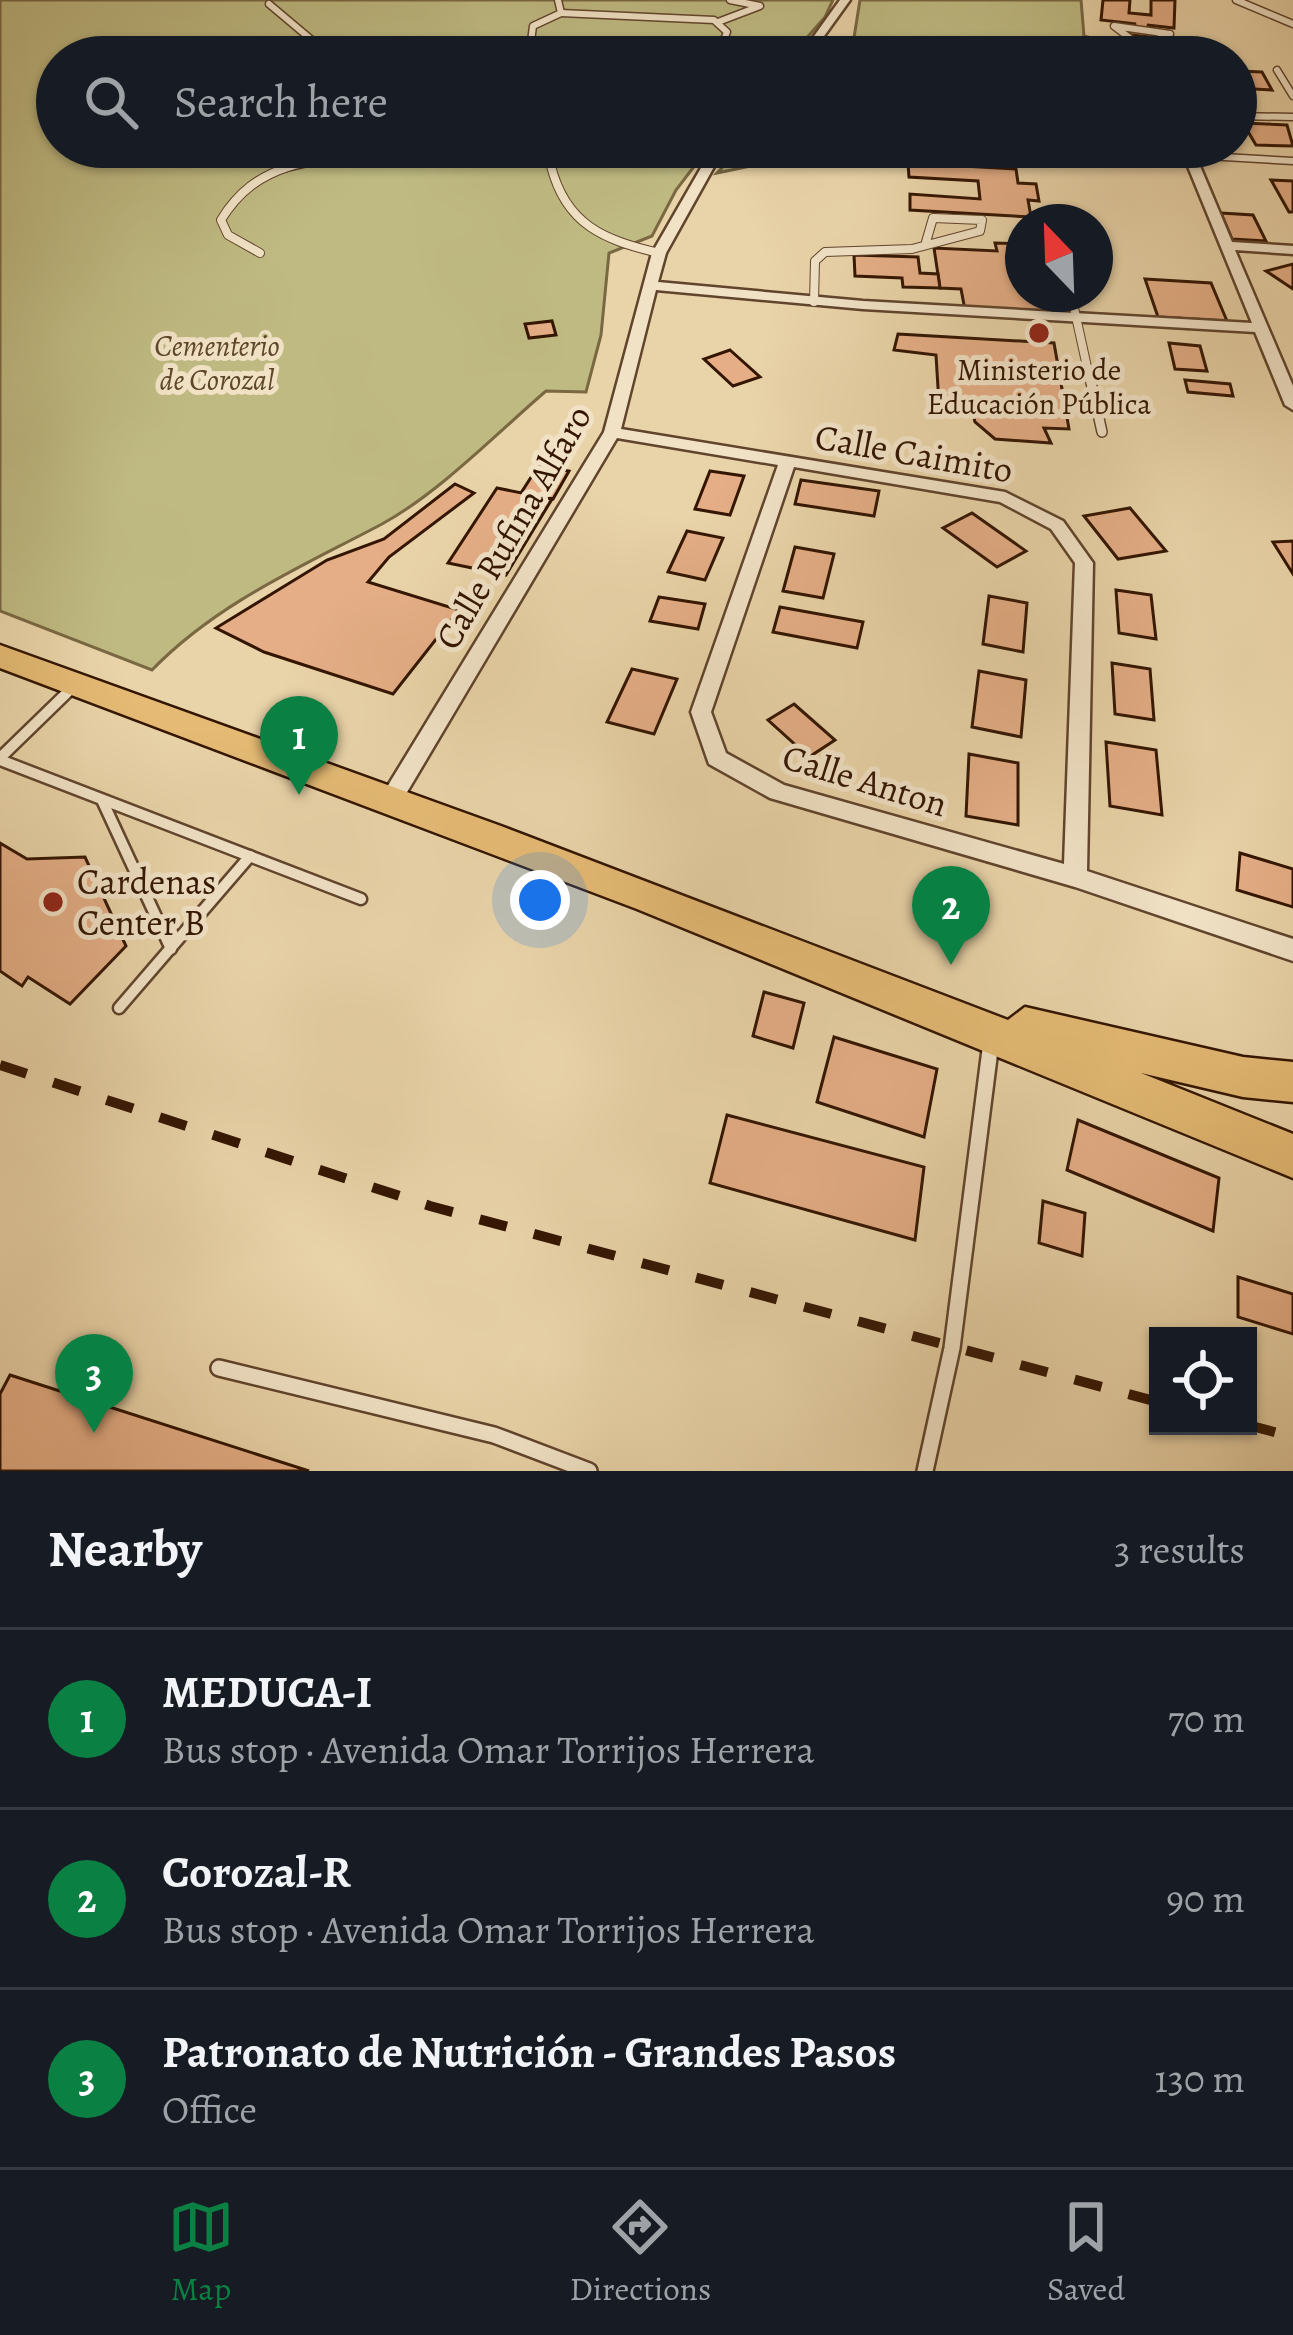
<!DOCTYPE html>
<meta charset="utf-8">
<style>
:root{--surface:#171b24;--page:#242831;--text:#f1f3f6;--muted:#9ea1a6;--line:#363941;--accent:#0b8043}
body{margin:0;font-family:Alegreya,serif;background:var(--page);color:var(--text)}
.controls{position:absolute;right:36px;bottom:36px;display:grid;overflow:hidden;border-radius:0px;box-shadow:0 3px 9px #0004}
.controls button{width:108px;height:108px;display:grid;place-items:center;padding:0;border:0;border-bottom:3px solid var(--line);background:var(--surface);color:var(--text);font:60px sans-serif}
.compass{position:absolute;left:1005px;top:204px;width:108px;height:108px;border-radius:50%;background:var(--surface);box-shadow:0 3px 9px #0004;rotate:337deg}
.you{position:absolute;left:540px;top:900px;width:42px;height:42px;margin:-30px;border:9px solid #fff;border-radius:50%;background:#1a73e8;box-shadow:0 0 0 18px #1a73e833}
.badge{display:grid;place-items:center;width:78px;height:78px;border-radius:50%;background:var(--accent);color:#fff;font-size:39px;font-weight:700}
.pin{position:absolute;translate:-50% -99px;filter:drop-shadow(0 3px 6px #0008)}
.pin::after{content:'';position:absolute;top:63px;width:42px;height:36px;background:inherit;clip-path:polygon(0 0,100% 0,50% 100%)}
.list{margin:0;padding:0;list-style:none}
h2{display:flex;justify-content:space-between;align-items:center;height:156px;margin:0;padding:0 48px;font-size:51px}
h2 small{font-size:39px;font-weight:400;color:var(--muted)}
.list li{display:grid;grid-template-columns:78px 1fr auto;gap:36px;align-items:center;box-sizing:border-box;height:180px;padding:0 48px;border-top:3px solid var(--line)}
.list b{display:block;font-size:45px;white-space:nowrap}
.list p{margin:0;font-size:39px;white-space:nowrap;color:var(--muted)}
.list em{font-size:39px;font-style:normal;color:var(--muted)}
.icon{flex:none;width:66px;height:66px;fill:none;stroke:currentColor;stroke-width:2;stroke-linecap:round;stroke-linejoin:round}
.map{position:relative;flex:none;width:1293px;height:1471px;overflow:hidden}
.search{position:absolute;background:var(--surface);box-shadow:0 3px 9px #0004;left:36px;right:36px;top:36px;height:132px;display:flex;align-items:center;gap:30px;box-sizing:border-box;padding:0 42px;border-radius:66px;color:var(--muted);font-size:45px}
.sheet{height:696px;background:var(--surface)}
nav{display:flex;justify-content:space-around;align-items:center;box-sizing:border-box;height:168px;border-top:3px solid var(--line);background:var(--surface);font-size:33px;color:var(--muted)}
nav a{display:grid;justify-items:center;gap:6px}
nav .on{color:var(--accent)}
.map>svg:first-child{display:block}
.green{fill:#bfba82;stroke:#796842;stroke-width:3}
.building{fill:#e5ae86;stroke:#331502;stroke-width:3}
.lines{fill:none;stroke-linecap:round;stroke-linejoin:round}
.service-far4-casing{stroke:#60442c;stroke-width:9}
.service-far3-casing{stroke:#60442c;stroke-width:10}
.service-far2-casing{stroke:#60442c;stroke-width:12}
.service-far1-casing{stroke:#60442c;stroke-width:15}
.service-casing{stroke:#60442c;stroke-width:20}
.minor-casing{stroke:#60442c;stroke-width:5}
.primary-casing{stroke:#331502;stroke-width:5}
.service-far4{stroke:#f1e2c6;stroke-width:6}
.service-far3{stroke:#f1e2c6;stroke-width:8}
.service-far2{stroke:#f1e2c6;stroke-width:9}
.service-far1{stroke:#f1e2c6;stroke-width:10}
.service{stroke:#f1e2c6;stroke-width:15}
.minor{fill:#f1e2c6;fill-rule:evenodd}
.primary{fill:#e4ba74;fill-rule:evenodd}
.rail{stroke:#331502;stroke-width:10;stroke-dasharray:28 28;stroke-linecap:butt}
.poi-dot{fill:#8f2418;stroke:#f1e2c6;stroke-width:4.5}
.labels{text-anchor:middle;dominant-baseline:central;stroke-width:10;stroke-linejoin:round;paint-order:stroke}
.far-park-label{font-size:30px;font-style:italic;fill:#5d4728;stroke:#f1e2c6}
.far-poi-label{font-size:30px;fill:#331502;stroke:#f1e2c6}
.street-label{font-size:36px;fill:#331502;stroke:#f1e2c6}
.poi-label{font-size:36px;fill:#331502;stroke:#f1e2c6;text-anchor:start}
</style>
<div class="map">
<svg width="1293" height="1471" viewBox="0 0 1293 1471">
<rect width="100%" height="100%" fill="#e9d3a8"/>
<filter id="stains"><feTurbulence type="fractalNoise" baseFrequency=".00167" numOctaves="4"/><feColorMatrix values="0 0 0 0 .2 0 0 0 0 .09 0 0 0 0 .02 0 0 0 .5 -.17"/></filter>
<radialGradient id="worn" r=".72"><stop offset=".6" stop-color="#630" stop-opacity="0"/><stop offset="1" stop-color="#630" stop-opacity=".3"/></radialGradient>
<g class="green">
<path d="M 0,0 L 833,0 L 825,17 L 790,57 L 57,57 L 57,147 L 709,147 L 676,190 L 652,236 L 609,253 L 601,335 L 586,392 L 546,391 C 497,433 439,493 382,524 C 301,567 217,603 152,670 L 0,611 Z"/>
<polygon points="860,0 1081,0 1084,36 1123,47 1127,57 843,57 853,44"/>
<polygon points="742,147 1162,147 1166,155 1131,149 828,150 717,173"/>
</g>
<g class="building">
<polygon points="1103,0 1130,0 1129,13 1151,15 1151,0 1175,0 1174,28 1147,25 1159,31 1159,38 1122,34 1123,27 1136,24 1101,20"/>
<polygon points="1236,71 1262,72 1272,90 1236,88"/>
<polygon points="1243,123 1287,125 1293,146 1256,145"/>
<polygon points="518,147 519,152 534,152 536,162 504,164 502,148"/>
<polygon points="908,163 1016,169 1018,183 1036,184 1039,201 1028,200 1031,217 910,210 910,194 980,199 978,181 909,177"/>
<polygon points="1271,180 1293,181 1293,212 1289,212"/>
<polygon points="1221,213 1253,215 1266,241 1232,239"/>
<polygon points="995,243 1023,244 1023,294 1065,294 1071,315 965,310 961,289 940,288 934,248 997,251"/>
<polygon points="854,255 918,257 920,273 938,274 940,288 903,287 902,278 855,276"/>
<polygon points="1293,264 1293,289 1266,271"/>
<polygon points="1145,279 1211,283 1227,321 1158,317"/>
<polygon points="552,321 556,335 529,338 525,324"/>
<polygon points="898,334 1054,343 1069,429 1044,428 1051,443 995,439 975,422 971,406 939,404 936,355 894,350"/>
<polygon points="1169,343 1200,346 1207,371 1175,369"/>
<polygon points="730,350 760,377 733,386 704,359"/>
<polygon points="1185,380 1230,384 1233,396 1188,392"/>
<polygon points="539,465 569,471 553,499 521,493"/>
<polygon points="710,471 744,476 730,515 695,509"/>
<polygon points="801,480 879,491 874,516 795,504"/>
<polygon points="455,484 474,493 389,557 368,582 459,610 393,694 264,652 216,628 327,560 384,539"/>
<polygon points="497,488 552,499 506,575 448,563"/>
<polygon points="1130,508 1166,551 1118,559 1084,516"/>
<polygon points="972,513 1026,551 997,567 943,528"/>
<polygon points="687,531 723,538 705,580 668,572"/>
<polygon points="1293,541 1293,574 1273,542"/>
<polygon points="795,547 834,554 823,598 783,591"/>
<polygon points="1116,590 1151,595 1156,639 1119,633"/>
<polygon points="989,596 1027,603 1023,652 983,644"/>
<polygon points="659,597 705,604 698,629 650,621"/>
<polygon points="780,607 863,622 857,648 773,632"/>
<polygon points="1112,663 1150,669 1154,720 1115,714"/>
<polygon points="632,669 677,679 654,734 607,722"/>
<polygon points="979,671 1026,680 1021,737 972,727"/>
<polygon points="794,704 835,740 809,757 768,720"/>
<polygon points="1106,742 1156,750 1162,815 1110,806"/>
<polygon points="969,754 1018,763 1018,825 966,816"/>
<polygon points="0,843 27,859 85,857 126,946 70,1004 28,977 22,986 0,971"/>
<polygon points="1240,853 1293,869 1293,907 1237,890"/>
<polygon points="764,992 804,1003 793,1048 753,1036"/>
<polygon points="834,1037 937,1069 924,1137 817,1102"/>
<polygon points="727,1115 924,1167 915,1240 710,1183"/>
<polygon points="1078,1120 1219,1178 1213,1231 1067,1170"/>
<polygon points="1043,1201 1085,1213 1082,1256 1039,1243"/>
<polygon points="1238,1277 1293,1294 1293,1334 1238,1317"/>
<polygon points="10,1375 309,1471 0,1471 0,1394"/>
</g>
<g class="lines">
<defs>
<g id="service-far4">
<polyline points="1236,0 1293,24"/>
<polyline points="269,4 332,57"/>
<polyline points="561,13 714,20 727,32 717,57"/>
<polyline points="718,22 760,6 730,0"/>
<polygon points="1114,26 1170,34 1140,46"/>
<polyline points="479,47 489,57"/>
<polyline points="529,57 533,26 561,13 558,0"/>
<polyline points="1277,70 1293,96"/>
<polyline points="1236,116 1293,117"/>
<polyline points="547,147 552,169"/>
<polyline points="1189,155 1293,161"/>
<polyline points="281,169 346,154 433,147"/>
</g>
<g id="service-far3">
<path d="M 551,166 C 566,225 604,240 659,253"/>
<path d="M 260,253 L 228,235 L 221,220 C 238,192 259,176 291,166"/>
<polyline points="1071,294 1091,385"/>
<polyline points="814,302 815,261 825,252 912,249 980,231 982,220 933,218 926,242"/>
</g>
<polyline id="service-far2" points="1091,382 1102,432"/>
<g id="service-far1">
<polyline points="0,758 75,685"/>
<polyline points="0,760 361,899"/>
<polyline points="102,800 171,949"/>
<polyline points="119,1008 250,856"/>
</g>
<g id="service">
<polyline points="219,1368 494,1435 589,1471"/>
<polyline points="925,1471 952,1348 991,1042"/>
</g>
<g id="minor">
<polygon points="840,0 850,0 809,57 799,57"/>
<polygon points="1140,43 1144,44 1150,57 1140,57 1135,46"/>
<path d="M 713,147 L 725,147 L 666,253 L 658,282 L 863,301 L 1252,323 L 1180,147 L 1192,147 L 1232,242 L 1293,246 L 1293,254 L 1235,250 L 1293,386 L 1293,410 L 1285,405 L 1255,332 L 863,309 L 656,290 L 621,429 L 1005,492 L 1063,521 L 1093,563 L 1087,871 L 1293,939 L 1293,961 L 1075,887 L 770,798 L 709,764 L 691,712 L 778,465 L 617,438 L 400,804 L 384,804 L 381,798 L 384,792 L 604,432 L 652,253 ZM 794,467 L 1000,502 L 1051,529 L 1075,563 L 1064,864 L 784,785 L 726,753 L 711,712 Z"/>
</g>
<polygon id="primary" points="0,645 501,826 1008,1020 1025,1007 1243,1057 1293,1062 1293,1102 1243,1097 1141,1073 1293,1134 1293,1178 637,909 0,668"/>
</defs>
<use href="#service-far4" class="service-far4-casing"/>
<use href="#service-far3" class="service-far3-casing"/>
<use href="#service-far2" class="service-far2-casing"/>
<use href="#service-far1" class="service-far1-casing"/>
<use href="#service" class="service-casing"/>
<use href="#minor" class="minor-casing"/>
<use href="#primary" class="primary-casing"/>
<use href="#service-far4" class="service-far4"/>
<use href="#service-far3" class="service-far3"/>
<use href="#service-far2" class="service-far2"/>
<use href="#service-far1" class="service-far1"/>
<use href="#service" class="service"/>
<use href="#minor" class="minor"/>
<use href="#primary" class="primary"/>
<g class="rail">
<polyline points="0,1065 430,1206 1158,1402"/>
<polyline points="1248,1425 1293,1437"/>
</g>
</g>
<g class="poi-dot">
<circle cx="1039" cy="333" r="12"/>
<circle cx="53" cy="902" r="12"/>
</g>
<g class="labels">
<g class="far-park-label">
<text x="217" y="346">Cementerio<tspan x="217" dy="34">de Corozal</tspan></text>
</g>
<g class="far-poi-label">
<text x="1039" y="370">Ministerio de<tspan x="1039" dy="34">Educación Pública</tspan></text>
</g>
<g class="street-label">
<text transform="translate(914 453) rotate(10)">Calle Caimito</text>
<text transform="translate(513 527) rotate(-60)">Calle Rufina Alfaro</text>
<text transform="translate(865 780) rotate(17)">Calle Anton</text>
</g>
<g class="poi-label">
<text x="77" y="881">Cardenas<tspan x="77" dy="41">Center B</tspan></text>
</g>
</g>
<rect width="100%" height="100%" filter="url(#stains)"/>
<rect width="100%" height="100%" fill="url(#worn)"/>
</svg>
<div class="controls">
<button><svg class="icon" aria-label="locate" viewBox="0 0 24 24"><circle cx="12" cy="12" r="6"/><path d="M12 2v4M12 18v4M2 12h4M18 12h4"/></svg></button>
</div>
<svg class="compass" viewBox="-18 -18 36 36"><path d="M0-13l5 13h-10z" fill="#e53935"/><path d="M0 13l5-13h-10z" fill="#9ea1a6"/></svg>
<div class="you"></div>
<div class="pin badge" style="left:299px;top:795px">1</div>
<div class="pin badge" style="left:951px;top:965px">2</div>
<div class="pin badge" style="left:94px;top:1433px">3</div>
<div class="search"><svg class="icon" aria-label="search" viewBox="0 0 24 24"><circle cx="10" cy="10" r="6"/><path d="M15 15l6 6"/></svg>Search here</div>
</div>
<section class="sheet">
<h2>Nearby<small>3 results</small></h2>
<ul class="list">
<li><span class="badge">1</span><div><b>MEDUCA-I</b><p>Bus stop · Avenida Omar Torrijos Herrera</p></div><em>70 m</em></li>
<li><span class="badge">2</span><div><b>Corozal-R</b><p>Bus stop · Avenida Omar Torrijos Herrera</p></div><em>90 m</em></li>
<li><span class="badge">3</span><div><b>Patronato de Nutrición - Grandes Pasos</b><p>Office</p></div><em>130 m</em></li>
</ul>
</section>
<nav>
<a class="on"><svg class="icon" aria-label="map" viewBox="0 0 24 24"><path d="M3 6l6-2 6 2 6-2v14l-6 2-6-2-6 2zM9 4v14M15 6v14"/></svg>Map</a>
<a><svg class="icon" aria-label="directions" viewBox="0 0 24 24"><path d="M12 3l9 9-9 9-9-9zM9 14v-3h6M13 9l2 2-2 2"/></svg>Directions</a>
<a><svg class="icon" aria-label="saved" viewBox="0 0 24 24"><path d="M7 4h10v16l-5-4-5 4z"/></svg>Saved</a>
</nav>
